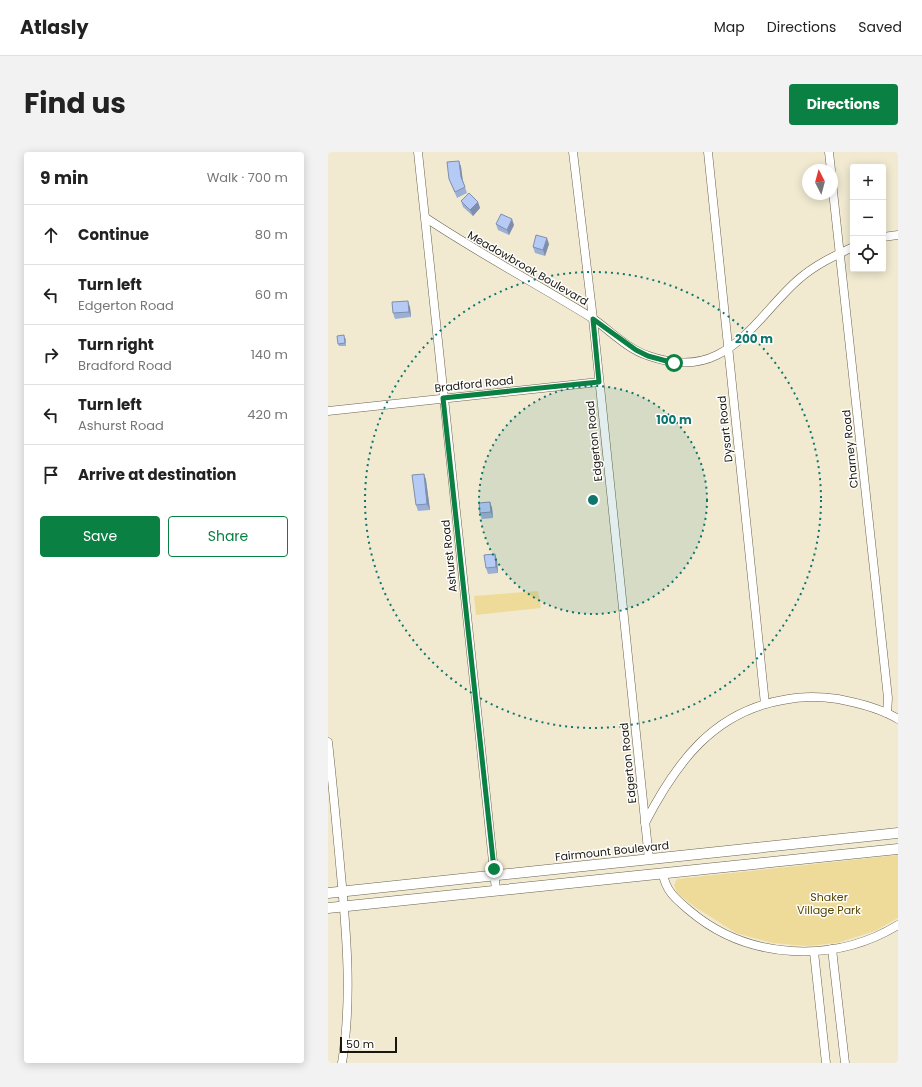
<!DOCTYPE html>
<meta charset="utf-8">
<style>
:root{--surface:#fff;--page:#f2f2f2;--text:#222;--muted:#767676;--line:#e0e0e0;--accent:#0b8043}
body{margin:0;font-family:Poppins,sans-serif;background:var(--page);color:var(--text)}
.controls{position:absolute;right:12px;top:12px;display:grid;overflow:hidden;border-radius:4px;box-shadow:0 2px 10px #0003}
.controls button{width:36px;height:36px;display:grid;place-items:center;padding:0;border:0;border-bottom:1px solid var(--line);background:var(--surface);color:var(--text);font:20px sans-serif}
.compass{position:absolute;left:474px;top:12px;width:36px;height:36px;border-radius:50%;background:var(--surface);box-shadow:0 2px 10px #0003;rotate:354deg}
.scale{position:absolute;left:12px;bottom:10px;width:57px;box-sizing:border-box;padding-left:4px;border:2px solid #19160d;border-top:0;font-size:11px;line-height:14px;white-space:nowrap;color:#19160d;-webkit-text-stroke:3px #fff;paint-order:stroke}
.stop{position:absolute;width:12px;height:12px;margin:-9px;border:3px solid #0b8043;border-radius:50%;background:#fff}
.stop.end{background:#0b8043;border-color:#fff;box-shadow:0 1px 4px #0008}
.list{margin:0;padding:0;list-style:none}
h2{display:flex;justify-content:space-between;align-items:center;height:52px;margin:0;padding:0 16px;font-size:17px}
h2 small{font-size:13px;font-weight:400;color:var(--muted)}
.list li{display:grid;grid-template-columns:26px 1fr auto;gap:12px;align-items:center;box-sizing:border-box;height:60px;padding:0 16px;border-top:1px solid var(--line)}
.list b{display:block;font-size:15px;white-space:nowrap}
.list p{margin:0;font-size:13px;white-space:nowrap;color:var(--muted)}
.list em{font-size:13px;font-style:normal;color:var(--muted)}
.actions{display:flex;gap:8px;padding:12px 16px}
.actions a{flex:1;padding:9px 0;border:1px solid var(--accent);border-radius:4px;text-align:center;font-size:14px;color:var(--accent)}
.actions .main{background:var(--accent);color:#fff}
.icon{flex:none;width:22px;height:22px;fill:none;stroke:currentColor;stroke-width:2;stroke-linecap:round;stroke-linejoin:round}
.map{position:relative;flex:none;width:570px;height:911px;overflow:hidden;border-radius:4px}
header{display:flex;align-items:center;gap:24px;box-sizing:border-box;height:56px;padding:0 20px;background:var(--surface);border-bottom:1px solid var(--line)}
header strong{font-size:19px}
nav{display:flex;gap:22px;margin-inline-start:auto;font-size:14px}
.intro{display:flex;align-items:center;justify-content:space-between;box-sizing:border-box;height:96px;padding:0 24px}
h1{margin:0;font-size:28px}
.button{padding:10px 18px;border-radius:4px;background:var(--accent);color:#fff;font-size:14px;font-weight:700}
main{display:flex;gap:24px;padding:0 24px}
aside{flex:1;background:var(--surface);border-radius:4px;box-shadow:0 2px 10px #0003}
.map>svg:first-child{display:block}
.green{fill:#eedb99}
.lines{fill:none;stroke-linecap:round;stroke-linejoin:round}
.minor-casing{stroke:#69634d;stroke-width:9}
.major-casing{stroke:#69634d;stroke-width:11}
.minor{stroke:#fff;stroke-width:8}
.major{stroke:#fff;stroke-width:10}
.wall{fill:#9cafd4}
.shaded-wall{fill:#7f8eac}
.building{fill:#b5cbf6;stroke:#7f8eac}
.route{stroke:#0b8043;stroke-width:5}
.ring{fill:none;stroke:#0f766e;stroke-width:2;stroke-dasharray:2 4}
.labels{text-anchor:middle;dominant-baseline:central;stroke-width:3;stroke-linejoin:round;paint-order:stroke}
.street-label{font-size:11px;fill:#19160d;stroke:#fff}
.park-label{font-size:11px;fill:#564500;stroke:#fff}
.centre{fill:#0f766e;stroke:#fff;stroke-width:2}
.ring-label{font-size:12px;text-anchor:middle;font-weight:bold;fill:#0f766e;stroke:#fff;stroke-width:3;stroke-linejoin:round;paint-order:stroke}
</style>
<header>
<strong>Atlasly</strong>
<nav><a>Map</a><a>Directions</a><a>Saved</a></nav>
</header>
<div class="intro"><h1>Find us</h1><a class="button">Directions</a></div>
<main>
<aside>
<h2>9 min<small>Walk · 700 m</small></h2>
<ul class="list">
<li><svg class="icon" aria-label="ahead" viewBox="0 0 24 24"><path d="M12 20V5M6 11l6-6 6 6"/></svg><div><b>Continue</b></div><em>80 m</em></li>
<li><svg class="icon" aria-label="left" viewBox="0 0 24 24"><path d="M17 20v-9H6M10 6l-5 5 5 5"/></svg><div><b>Turn left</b><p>Edgerton Road</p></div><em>60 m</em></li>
<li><svg class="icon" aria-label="right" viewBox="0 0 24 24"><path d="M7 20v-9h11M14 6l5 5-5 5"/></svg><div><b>Turn right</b><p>Bradford Road</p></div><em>140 m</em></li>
<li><svg class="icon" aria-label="left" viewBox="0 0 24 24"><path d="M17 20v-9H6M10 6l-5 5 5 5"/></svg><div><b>Turn left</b><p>Ashurst Road</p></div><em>420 m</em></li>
<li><svg class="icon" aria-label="arrive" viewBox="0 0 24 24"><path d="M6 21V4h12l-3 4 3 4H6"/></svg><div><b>Arrive at destination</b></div></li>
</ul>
<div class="actions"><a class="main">Save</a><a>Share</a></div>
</aside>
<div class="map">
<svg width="570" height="911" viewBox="0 0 570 911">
<rect width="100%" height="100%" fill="#f1ead1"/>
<g class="green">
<polygon points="210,439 213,456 148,463 146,444"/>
<polygon points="570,703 570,766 547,779 509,791 479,794 444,791 408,781 367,755 349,741 346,733 349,727"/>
</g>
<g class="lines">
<defs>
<g id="minor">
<polyline points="90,0 168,738"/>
<polyline points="245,0 265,167 321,707"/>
<polyline points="380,0 437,552"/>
<polyline points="501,0 503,18"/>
<polyline points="504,30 560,546 559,561"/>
<path d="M 98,66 C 152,102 209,132 264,166 C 283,179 299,197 321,204 C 344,212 367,214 389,203 C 422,187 443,151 471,127 C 487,113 506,104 525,95"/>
<polyline points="555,85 570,83"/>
<polyline points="0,259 271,230"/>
<path d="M 0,590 C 5,634 9,679 13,723 C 19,786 24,849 14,911"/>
<path d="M 317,671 C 348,611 385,560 455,548 C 473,544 491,544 510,547 C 531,551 552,556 570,567"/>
<path d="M 335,721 C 337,739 349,748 362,759 C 420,808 506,812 570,773"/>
<polyline points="504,797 517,911"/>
<polyline points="486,800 498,911"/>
</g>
<g id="major">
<polyline points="0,741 570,681"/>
<polyline points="0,756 570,697"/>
</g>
</defs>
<use href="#minor" class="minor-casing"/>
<use href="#major" class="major-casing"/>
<use href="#minor" class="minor"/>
<use href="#major" class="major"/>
</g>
<g class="wall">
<polygon points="131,9 133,15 135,29 139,41 129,46 121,27"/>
<polygon points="133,49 150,50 152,56 145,64 135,55"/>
<polygon points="168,72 186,73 181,83 170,78"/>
<polygon points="221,92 217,104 207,101 205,95"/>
<polygon points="82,155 83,165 67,167 65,161"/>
<polygon points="18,186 18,194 11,194 10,192"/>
<polygon points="96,322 98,328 102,358 90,359 88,353"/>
<polygon points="162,350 164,356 165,366 154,367 152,361"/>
<polygon points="169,408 170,421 160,422 158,416"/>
</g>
<g class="shaded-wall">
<polygon points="131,9 133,15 135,31 133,25"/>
<polygon points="150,50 152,56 145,64 142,58"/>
<polygon points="184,67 186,73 181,83 179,78"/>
<polygon points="219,86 221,92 217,104 215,98"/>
<polygon points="80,149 82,155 83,165 81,160"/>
<polygon points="96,322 98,328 102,358 99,352"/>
<polygon points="162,350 164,356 165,366 163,360"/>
<polygon points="167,402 169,408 170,421 168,415"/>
</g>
<g class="building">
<polygon points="131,9 133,25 137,35 127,40 121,27 119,10"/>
<polygon points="141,41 150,50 142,58 133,49"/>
<polygon points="173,62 184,67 179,78 168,72"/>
<polygon points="208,83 219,86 215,98 205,95"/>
<polygon points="80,149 81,160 65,161 64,150"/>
<polygon points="16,183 17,191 10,192 9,184"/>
<polygon points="96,322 99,352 88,353 84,323"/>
<polygon points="162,350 163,360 152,361 151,351"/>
<polygon points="167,402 168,415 158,416 156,403"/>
</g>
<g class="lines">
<polyline class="route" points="166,717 115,246 271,230 265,167 308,198 320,204 346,211"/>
</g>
<circle cx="265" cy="348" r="114" fill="#0f766e" fill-opacity=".12"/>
<g class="ring">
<circle cx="265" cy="348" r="114"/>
<circle cx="265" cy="348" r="228"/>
</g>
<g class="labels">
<g class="street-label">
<text transform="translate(200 116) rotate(30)">Meadowbrook Boulevard</text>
<text transform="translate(146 232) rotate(-6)">Bradford Road</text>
<text transform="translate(397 277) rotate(-96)">Dysart Road</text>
<text transform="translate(266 289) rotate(-96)">Edgerton Road</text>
<text transform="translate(522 297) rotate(-96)">Charney Road</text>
<text transform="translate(121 404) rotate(-96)">Ashurst Road</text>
<text transform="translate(300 611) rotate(-96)">Edgerton Road</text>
<text transform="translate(284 699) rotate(-6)">Fairmount Boulevard</text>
</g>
<g class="park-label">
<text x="501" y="745">Shaker<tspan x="501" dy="13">Village Park</tspan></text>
</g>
</g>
<circle cx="265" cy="348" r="6" class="centre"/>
<g class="ring-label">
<text x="426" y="191">200 m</text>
<text x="346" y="272">100 m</text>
</g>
</svg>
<div class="controls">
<button>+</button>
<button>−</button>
<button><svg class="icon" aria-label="locate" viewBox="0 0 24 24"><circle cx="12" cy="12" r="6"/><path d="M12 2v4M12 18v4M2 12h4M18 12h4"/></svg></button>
</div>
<svg class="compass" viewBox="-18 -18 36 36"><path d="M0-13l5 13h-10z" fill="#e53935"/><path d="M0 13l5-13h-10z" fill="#767676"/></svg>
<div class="scale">50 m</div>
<div class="stop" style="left:346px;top:211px"></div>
<div class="stop end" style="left:166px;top:717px"></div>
</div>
</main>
